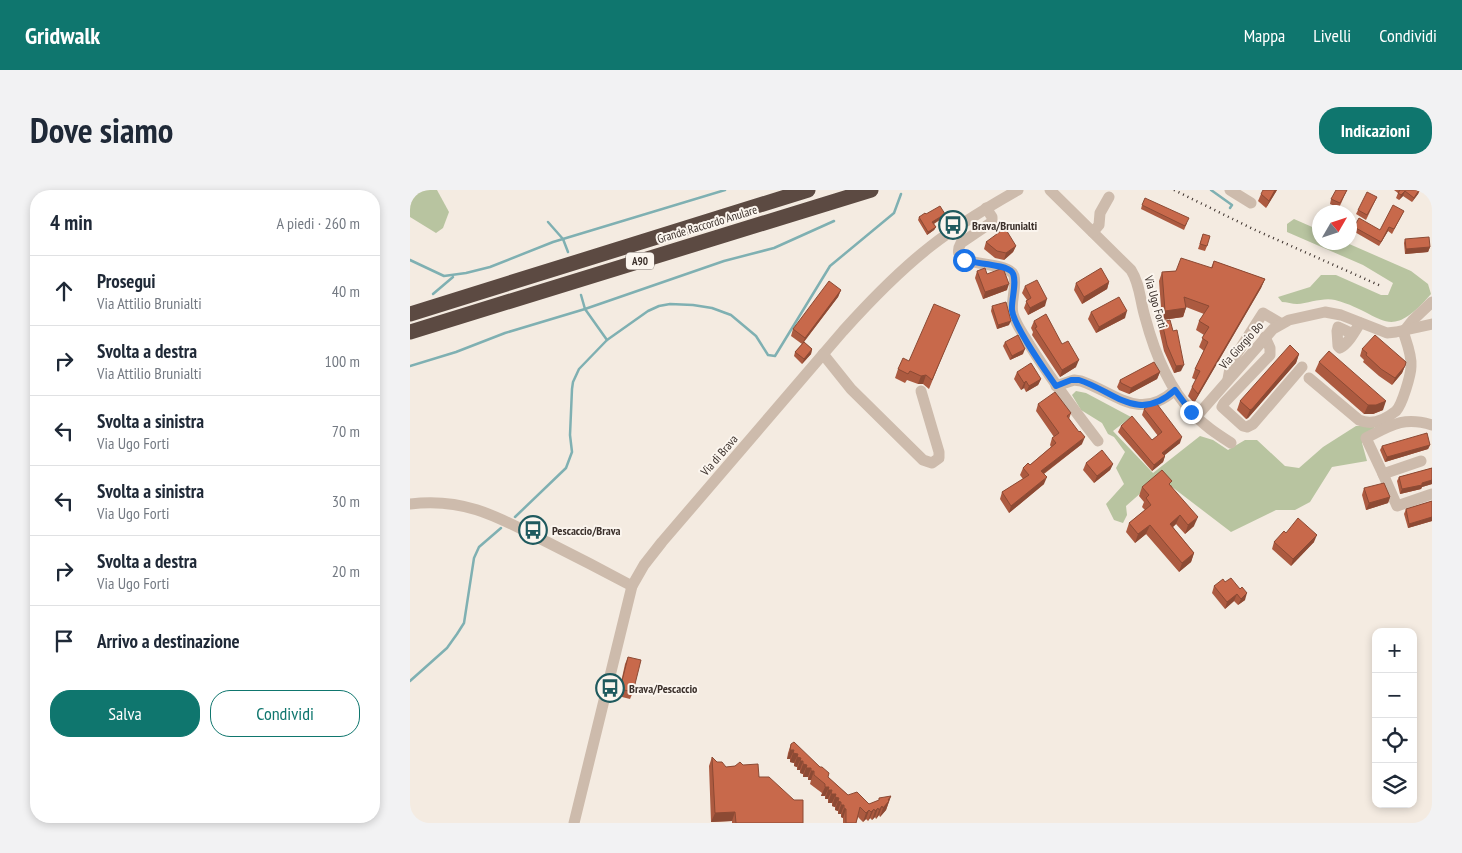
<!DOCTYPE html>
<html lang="it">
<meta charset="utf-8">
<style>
:root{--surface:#fff;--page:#f2f2f3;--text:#1f2937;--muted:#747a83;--line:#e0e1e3;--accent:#0f766e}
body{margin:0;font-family:"PT Sans Narrow",sans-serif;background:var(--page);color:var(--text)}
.controls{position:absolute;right:15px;bottom:15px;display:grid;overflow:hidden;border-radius:10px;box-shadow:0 2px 8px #0003}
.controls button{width:45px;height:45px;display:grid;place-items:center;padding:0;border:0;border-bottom:1px solid var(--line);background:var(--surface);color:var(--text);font:25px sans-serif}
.compass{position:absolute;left:902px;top:15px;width:45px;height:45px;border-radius:50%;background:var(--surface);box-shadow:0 2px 8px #0003;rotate:51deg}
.stop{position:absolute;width:15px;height:15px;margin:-11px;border:4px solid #1a73e8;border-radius:50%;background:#fff}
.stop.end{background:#1a73e8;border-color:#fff;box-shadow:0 1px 5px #0008}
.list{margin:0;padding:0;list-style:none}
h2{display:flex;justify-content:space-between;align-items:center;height:65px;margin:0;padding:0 20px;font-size:21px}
h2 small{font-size:16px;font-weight:400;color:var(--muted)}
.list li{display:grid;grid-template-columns:32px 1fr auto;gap:15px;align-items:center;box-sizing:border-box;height:70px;padding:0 20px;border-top:1px solid var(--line)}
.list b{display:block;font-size:19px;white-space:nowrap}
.list p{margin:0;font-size:16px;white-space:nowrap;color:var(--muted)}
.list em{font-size:16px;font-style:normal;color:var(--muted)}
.actions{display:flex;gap:10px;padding:15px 20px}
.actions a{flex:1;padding:11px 0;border:1px solid var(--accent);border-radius:20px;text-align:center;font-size:18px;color:var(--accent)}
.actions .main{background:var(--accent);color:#fff}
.icon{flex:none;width:28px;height:28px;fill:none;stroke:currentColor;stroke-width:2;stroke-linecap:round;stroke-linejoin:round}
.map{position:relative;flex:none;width:1022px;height:633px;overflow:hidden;border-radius:20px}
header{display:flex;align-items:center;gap:30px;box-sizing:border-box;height:70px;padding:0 25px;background:var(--accent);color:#fff}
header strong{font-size:24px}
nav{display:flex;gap:28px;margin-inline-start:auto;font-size:18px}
.intro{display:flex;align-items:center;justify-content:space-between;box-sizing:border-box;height:120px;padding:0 30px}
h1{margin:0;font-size:35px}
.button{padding:12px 22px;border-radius:20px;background:var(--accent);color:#fff;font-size:18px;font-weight:700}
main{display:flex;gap:30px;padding:0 30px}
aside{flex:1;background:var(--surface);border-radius:20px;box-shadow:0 2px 8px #0003}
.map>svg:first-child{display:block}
.green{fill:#b8c4a0}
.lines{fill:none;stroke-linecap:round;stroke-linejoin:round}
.stream{stroke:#7fb0b2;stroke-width:2.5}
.minor{stroke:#cdbbac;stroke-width:11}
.highway{stroke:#5c4a42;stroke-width:15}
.rail{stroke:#3b302b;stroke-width:2.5;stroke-dasharray:1 4;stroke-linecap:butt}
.wall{fill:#ac5a40}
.shaded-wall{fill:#8c4a34}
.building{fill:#c8694b;stroke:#8c4a34}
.route{stroke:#1a73e8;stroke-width:6}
.labels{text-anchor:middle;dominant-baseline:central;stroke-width:4;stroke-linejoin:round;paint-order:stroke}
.shield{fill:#fbf5ee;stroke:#756b66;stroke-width:1}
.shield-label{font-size:11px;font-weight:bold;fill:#3b302b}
.street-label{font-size:12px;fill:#3b302b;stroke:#fbf5ee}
.poi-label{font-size:12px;font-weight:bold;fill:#3b302b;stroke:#fbf5ee;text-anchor:start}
</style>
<header>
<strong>Gridwalk</strong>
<nav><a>Mappa</a><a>Livelli</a><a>Condividi</a></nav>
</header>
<div class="intro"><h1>Dove siamo</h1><a class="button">Indicazioni</a></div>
<main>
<aside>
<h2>4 min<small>A piedi · 260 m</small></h2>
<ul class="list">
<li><svg class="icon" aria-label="ahead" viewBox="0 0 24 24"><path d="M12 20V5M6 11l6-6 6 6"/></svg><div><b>Prosegui</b><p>Via Attilio Brunialti</p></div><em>40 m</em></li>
<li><svg class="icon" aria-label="right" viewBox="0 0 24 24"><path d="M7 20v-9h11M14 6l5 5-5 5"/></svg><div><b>Svolta a destra</b><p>Via Attilio Brunialti</p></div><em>100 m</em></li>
<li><svg class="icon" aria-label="left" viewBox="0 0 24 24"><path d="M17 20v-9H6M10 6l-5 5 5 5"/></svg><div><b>Svolta a sinistra</b><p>Via Ugo Forti</p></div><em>70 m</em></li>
<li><svg class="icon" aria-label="left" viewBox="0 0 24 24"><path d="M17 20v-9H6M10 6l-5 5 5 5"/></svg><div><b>Svolta a sinistra</b><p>Via Ugo Forti</p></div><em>30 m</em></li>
<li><svg class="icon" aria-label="right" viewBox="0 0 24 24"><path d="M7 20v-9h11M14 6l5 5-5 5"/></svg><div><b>Svolta a destra</b><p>Via Ugo Forti</p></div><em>20 m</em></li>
<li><svg class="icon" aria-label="arrive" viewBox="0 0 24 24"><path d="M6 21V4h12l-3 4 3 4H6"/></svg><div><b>Arrivo a destinazione</b></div></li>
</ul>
<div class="actions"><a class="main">Salva</a><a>Condividi</a></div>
</aside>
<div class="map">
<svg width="1022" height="633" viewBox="0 0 1022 633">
<rect width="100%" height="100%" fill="#f4ebe1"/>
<g class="green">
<polygon points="0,0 27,0 39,22 33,38 26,43 0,27"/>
<path d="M 884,29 L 909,40 L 909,52 L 937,53 L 1001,81 L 1018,94 L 1021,104 C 977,155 974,123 925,110 C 914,107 899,113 887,114 C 882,114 877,112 872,112 L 868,107 L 900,97 L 911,85 L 926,85 L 971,105 L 978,105 L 983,93 L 953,75 L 877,42 L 877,34 Z"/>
<polygon points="666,201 676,203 721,227 703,241 743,283 790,246 803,250 818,260 835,250 847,250 875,276 889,278 913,257 946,236 963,235 965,239 952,253 957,271 922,277 900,312 885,320 866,320 821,342 749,287 716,316 717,325 713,333 704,330 696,314 714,294 706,278 715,262 704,247 698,244 692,233 671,220 662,205"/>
</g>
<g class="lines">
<g class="stream">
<polyline points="801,0 822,15 820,18"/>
<polyline points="138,32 153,49 158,62"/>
<polyline points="0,70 34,86 56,83 80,77 143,52 315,0"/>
<polyline points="23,104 43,87"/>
<polyline points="171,105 175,119 197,150"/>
<polyline points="0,176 46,162 95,143 175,119 314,71 364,58 424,31"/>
<polyline points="105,327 156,278 162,262 160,245 162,199 163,192 169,179 197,150 238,121 249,116 260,114 283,115 302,118 321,125 346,146 358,165 365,166 420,76 484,23 491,4"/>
<polyline points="0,491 37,458 47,444 54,433 64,368 69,357 91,338"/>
</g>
<g class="minor">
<path d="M 640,0 L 721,80 C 730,94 730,111 735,127 C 744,161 758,197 782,222 C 793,235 807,244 821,253"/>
<polyline points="820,0 841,13"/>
<path d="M 576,18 L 582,27 L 582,32 L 551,53 C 535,81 599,68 604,86 C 607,98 600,111 603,124 C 606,135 614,145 619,154 C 640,188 664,220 688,251"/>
<polyline points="683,42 689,35 690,23 699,7"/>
<polyline points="995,140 1003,130 1022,112"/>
<path d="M 943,144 L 928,137 L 927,141 L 928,156 L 930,158 C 939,153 945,141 950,133"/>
<polyline points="855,147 860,158 860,165 814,213 812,217 833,236 837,237 843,234 892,177"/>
<polyline points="413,164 441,199 513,270 522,273 529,268 529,262 511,201"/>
<path d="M 899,188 L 949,230 C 962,236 976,229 986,221 C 992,215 1001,185 1001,176 C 1002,165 996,151 993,141"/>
<polyline points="818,189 821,173 853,123 870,133"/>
<path d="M 646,196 L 664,190 L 671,191 C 706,203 729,232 765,200"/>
<polyline points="786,227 863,139 879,130 915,122 931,125 977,143 986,142 1022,134"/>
<path d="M 1011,271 L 973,284 L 956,248 C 981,235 994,226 1022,235"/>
<polyline points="973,284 987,316 1022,304"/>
<path d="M 0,314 C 55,307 90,328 137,352 C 165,366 194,381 222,396"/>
<path d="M 164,633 L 222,396 L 234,375 L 252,352 L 433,141 C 460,111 489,81 521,56 C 548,35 578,17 608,0"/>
</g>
<g class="highway">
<polyline points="0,124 398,0"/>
<polyline points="0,142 461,0"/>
</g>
<polyline class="rail" points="764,0 843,39 971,96"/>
</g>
<g class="wall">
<polygon points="867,0 856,18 848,11 851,4"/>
<polygon points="937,0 929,18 920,14 921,9"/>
<polygon points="984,0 1010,0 1008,4 1002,12 993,6 989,10 986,8 988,3"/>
<polygon points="967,7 956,30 946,24 948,20"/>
<polygon points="732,15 777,33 774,40 731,19"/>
<polygon points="994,21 982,44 978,41 969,56 943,41 944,37 970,40"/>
<polygon points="516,24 535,24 534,27 524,34 526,37 524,40 517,45 508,30 509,27"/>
<polygon points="793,44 797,56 795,61 788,59"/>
<polygon points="995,49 1020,57 1018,62 995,64 994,53"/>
<polygon points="576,52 606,56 603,62 594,70 585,68 574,59"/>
<polygon points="804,71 855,89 851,98 784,213 778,206 782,197 786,190 782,188 785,179 794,161 789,157 794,145 786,140 789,131 794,124 776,117 773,127 752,130 749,91 752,82 801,78"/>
<polygon points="567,81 577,84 597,100 573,109 565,88"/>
<polygon points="699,92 697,99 672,114 664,100 666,93"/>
<polygon points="615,96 635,116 618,125 614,118 617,110 612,103"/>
<polygon points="431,100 428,107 394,152 402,159 401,164 392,174 384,166 385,162 392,154 381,146 383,139"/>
<polygon points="582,116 599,135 587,139 581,121"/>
<polygon points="681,122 715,128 686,143 678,129"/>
<polygon points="624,131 652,154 666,177 650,187 622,145 623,142 621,138"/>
<polygon points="752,132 771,181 764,183 754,161 749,139"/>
<polygon points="546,133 519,199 513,194 508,194 497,190 495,193 485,188 488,179 499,171"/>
<polygon points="595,152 613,164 600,170 593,156"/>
<polygon points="952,159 995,176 992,183 982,195 969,186 953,172 954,170 950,166"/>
<polygon points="889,164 886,173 838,228 836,229 827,220 830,211"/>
<polygon points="909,172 973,220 963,224 954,224 905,181"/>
<polygon points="607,182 631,189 628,195 616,202 614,198 611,200 604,189"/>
<polygon points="750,182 747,189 719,204 709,200 707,197 710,190"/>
<polygon points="628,214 661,223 659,229 672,254 634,284 634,294 599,323 590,309 592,302 613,289 610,285 613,278 620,275 641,257 640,255 642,248 644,247 626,221"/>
<polygon points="734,219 770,253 754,265 755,266 753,272 742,281 708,242 711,236 742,250 748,246 732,225"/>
<polygon points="1020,255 1018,259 975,272 970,260 972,256"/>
<polygon points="676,273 703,274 700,280 684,293 673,280"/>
<polygon points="1022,278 1022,294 1012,297 1011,299 990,304 987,291 989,287"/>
<polygon points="761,295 784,336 775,344 766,334 763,337 784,363 781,372 769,382 736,344 725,353 716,342 719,333 735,320 732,317 734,312 729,306 732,297"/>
<polygon points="954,298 980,307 978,313 956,320 952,305"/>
<polygon points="1022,311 1022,331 998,338 994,324 996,319"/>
<polygon points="876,343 904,352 881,376 862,359 864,352"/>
<polygon points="815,392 835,410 828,415 824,411 815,419 802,403 804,396"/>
<polygon points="218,467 223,502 220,509 208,506 215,474"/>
<polygon points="381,554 438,605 459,614 481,606 476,620 470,627 469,625 466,629 465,627 462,630 460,628 458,631 456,629 453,632 448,627 446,633 433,633 433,628 431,627 431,624 428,624 428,621 425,620 425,617 422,616 422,613 418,613 418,609 415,609 415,606 411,606 412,603 400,594 401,590 398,590 398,587 393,587 393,584 390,583 390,580 387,580 387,577 384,576 384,573 380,572 380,569 377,569 378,563"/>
<polygon points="302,567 307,572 316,577 333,575 349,587 393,633 322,633 322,631 301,632 299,576"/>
</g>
<g class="shaded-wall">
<polygon points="865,0 867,0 856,18 859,11"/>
<polygon points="1010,0 1008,4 1002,12 1004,8"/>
<polygon points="995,1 993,6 989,10 991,5"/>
<polygon points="535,24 534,27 521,35 522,32"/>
<polygon points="526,37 524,40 517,45 518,42"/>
<polygon points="979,37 978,41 969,56 971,52"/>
<polygon points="606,56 603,62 594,70 596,63"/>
<polygon points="1020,57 1018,62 995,64 996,59"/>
<polygon points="855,89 851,98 784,213 788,204"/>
<polygon points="699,92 697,99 672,114 674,107"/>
<polygon points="599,94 597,100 573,109 575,102"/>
<polygon points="431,100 428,107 392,154 395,148"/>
<polygon points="637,109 635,116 618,125 620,118"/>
<polygon points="776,118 773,127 752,130 755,121"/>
<polygon points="717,121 715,128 686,143 689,137"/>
<polygon points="601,131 599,135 587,139 588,135"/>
<polygon points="402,159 401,164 392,174 394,169"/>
<polygon points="615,159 613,164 600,170 602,166"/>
<polygon points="889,164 886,173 838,228 836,229 840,220"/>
<polygon points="669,170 666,177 650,187 652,180"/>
<polygon points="774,175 771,181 764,183 766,176"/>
<polygon points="995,176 992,183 982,195 985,188"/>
<polygon points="750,182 747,189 719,204 721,198"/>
<polygon points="516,185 513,194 508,194 511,186"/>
<polygon points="631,189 628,195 616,202 619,196"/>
<polygon points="616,191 614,198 611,200 614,193"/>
<polygon points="976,211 973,220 963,224 954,224 958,215"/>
<polygon points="675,247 672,254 629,287 631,281"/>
<polygon points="772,247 770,253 750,269 752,263"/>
<polygon points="1020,255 1018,259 975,272 977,267"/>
<polygon points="755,266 753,272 742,281 744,275"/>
<polygon points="703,274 700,280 684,293 687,286"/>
<polygon points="637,287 634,294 599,323 601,316"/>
<polygon points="1022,290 1022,294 1012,297 1011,299 990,304 992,299"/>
<polygon points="980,307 978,313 956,320 959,313"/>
<polygon points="770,325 766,334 756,343 760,334"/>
<polygon points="788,327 784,336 775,344 778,335"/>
<polygon points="1022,327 1022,331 998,338 999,334"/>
<polygon points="740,335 736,344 725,353 728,344"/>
<polygon points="907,345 904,352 881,376 883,369"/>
<polygon points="784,363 781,372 769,382 772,373"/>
<polygon points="837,403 835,410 828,415 831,409"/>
<polygon points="827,404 824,411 815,419 817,412"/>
<polygon points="380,560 384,560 380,569 377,569"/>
<polygon points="383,563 388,564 384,573 380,572"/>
<polygon points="387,567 391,568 387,577 384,576"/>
<polygon points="390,571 393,571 390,580 387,580"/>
<polygon points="393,574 397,575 393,584 390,583"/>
<polygon points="396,578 401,578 398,587 393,587"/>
<polygon points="401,581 404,581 401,590 398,590"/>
<polygon points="415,597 419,597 415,606 411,606"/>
<polygon points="418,600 422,600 418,609 415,609"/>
<polygon points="421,604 426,604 422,613 418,613"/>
<polygon points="481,606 476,620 470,627 473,618 478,610"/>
<polygon points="425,607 429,608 425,617 422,616"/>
<polygon points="428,611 431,612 428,621 425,620"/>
<polygon points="431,615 434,615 431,624 428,624"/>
<polygon points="472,616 469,625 466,629 469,620"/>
<polygon points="434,618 436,619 433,628 431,627"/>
<polygon points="468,618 465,627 462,630 465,621"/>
<polygon points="464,619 460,628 458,631 461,622"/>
<polygon points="459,620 456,629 453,632 456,623"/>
<polygon points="325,622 322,631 301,632 305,623"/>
</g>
<g class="building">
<polygon points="853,0 865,0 859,11 851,4"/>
<polygon points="926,0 937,0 930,13 921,9"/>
<polygon points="990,0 1009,0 1004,8 995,1 991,5 988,3"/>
<polygon points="957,2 967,7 957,25 948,20"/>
<polygon points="735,8 779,28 775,36 732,15"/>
<polygon points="983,15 994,21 984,39 979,37 971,52 944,37 949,28 970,40"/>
<polygon points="530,16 535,24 522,32 526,37 518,42 509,27 515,23 516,24"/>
<polygon points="595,38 606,56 596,63 587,61 576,52"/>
<polygon points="793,44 800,46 797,56 790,54"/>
<polygon points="1019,47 1020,57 996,59 995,49"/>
<polygon points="771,68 802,78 804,71 855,89 788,204 782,197 790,181 785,179 798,152 792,148 799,137 789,131 799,116 774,107 776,118 755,121 752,82 766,81"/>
<polygon points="575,78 577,84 593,78 599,94 575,102 567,81"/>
<polygon points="691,78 699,92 674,107 666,93"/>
<polygon points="627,90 637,109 620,118 616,111 621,108 615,96"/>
<polygon points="419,91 431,100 395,148 383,139"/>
<polygon points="709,107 717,121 689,137 681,122"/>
<polygon points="596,112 601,131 588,135 582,116"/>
<polygon points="524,114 550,125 522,190 516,185 511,186 500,181 498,184 488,179 493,168 499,171"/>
<polygon points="636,124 652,154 658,151 669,170 652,180 625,138 627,137 624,131"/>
<polygon points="760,130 763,141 767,140 774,175 766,176 757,155 752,132"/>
<polygon points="608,145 615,159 602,166 595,152"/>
<polygon points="965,145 996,172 995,176 985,188 971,179 956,165 957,163 952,159"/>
<polygon points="394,152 402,159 394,169 385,162"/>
<polygon points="880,155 889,164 842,219 840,220 830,211"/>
<polygon points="919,161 976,211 966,215 958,215 909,172"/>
<polygon points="744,172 750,182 721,198 711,193 710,190"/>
<polygon points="621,173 631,189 619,196 616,191 614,193 607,182"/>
<polygon points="645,202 661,223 657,226 669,242 670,241 675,247 631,281 637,287 601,316 592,302 619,285 613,278 618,273 620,275 646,253 642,248 649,243 628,214"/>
<polygon points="747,214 772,247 752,263 755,266 744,275 711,236 722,226 742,250 752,242 734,219 738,216"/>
<polygon points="1017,243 1020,255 977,267 972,256"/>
<polygon points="692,260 703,274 687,286 676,273"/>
<polygon points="1022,278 1022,290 1012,293 1012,295 992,299 989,287"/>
<polygon points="752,280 762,291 759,294 788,327 778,335 770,325 760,334 784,363 772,373 740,335 728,344 719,333 741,315 736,308 739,305 732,297"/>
<polygon points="974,293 980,307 959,313 954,298"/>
<polygon points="1022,311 1022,327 999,334 996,319"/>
<polygon points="888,328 907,345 883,369 864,352 874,341 876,343"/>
<polygon points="821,388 830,399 832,397 837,403 831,409 827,404 817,412 804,396 813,389 815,392"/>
<polygon points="218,467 231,470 223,502 210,499"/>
<polygon points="384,552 410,577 412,577 419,583 418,587 438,605 447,602 459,614 469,610 469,608 481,606 478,610 479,611 473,618 472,616 469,620 468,618 465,621 464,619 461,622 459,620 456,623 450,617 446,633 436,633 436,619 434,618 434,615 431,615 431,612 428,611 429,608 425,607 426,604 421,604 422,600 418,600 419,597 415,597 415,594 404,585 404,581 401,581 401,578 396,578 397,575 393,574 393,571 390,571 391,568 387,567 388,564 383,563 384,560 380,560 381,554"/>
<polygon points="302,567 307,572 312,572 316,577 325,576 330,572 333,575 348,574 349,587 359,587 384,610 393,610 393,633 326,633 325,622 305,623"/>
</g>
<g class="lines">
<path class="route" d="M 554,70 C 565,74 596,74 602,82 C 608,90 601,110 602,120 C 604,137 635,180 646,196 L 661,190 L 669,190 C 704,201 728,234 765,200 L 781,222"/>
</g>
<defs>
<symbol id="bus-ring" viewBox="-11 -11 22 22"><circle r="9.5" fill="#fbf5ee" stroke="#1f5a5e" stroke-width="1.5"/><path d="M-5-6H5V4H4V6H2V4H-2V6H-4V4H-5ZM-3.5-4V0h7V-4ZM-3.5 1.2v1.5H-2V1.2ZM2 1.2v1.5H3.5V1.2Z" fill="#1f5a5e"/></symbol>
</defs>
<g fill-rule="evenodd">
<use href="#bus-ring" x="527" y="19" width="32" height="32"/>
<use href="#bus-ring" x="107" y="324" width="32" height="32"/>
<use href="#bus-ring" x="184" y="482" width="32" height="32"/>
</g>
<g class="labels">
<rect class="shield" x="216" y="62.5" width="28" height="17" rx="4"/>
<g class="shield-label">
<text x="230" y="71">A90</text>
</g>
<g class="street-label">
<text transform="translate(297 34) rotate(-17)">Grande Raccordo Anulare</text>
<text transform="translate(746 112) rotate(74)">Via Ugo Forti</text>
<text transform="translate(831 155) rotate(-48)">Via Giorgio Bo</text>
<text transform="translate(309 265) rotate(-49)">Via di Brava</text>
</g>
<g class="poi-label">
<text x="562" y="35">Brava/Brunialti</text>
<text x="142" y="340">Pescaccio/Brava</text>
<text x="219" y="498">Brava/Pescaccio</text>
</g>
</g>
</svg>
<div class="controls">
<button>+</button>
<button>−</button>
<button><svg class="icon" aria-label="locate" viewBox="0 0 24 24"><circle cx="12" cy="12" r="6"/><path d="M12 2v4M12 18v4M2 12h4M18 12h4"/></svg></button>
<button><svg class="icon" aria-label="layers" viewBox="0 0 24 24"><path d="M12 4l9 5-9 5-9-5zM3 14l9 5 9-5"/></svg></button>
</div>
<svg class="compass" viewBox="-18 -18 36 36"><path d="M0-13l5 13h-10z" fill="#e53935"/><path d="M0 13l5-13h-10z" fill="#747a83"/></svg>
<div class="stop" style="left:554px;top:70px"></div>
<div class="stop end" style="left:781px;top:222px"></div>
</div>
</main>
